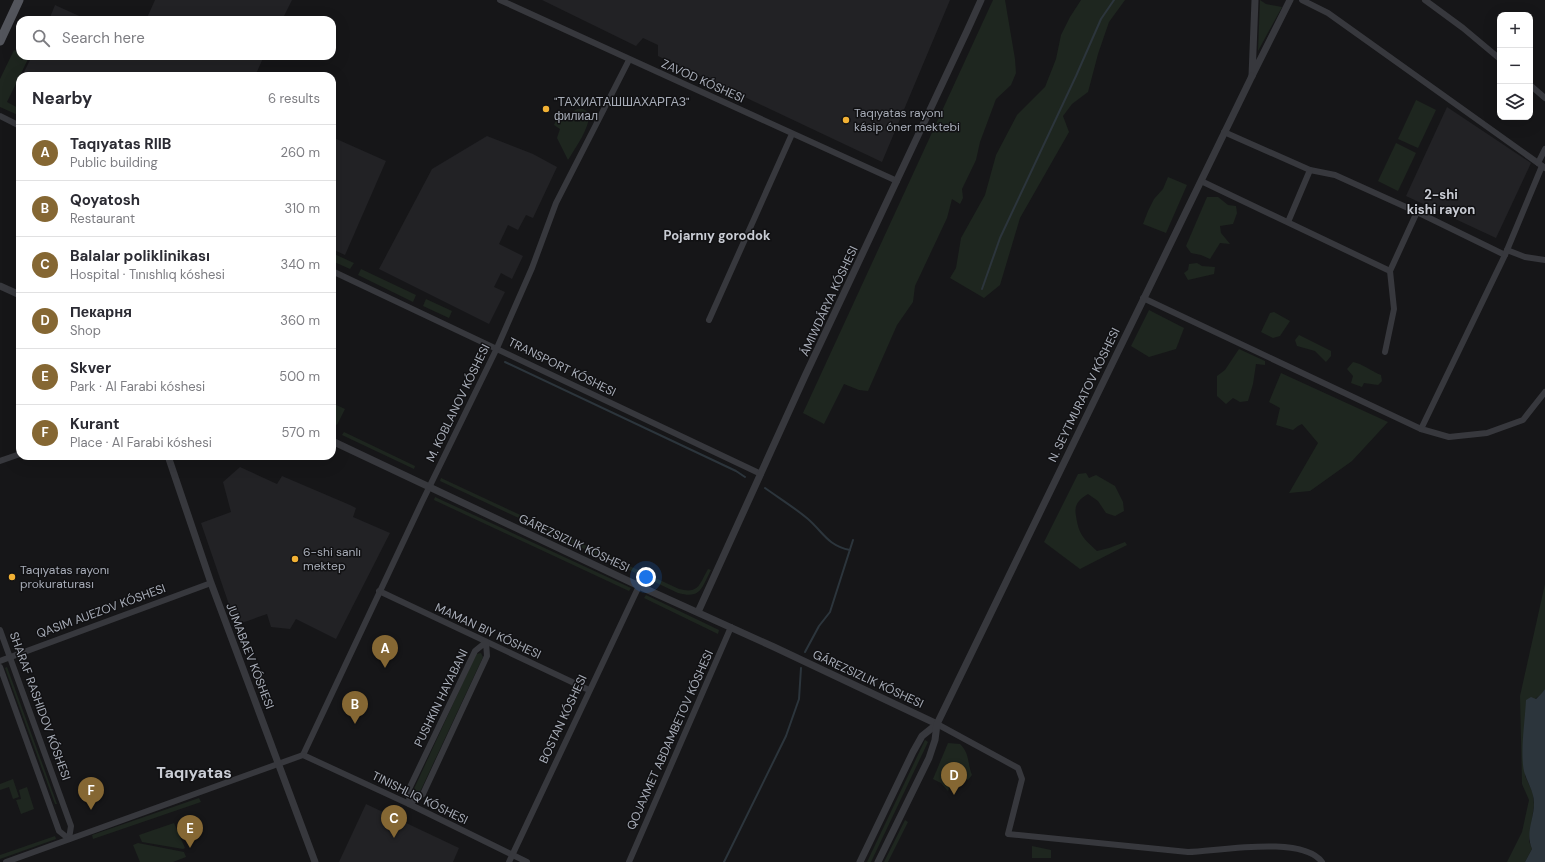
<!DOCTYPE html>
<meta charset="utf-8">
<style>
:root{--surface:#fff;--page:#f7f7f7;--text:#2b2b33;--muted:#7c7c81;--line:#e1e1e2;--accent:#856733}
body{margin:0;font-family:"DM Sans",sans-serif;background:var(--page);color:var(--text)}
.controls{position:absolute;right:12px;top:12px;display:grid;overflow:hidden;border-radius:8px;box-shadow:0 4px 16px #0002}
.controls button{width:36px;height:36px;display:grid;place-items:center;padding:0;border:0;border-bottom:1px solid var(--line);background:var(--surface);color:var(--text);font:20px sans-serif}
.you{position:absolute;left:646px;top:577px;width:14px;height:14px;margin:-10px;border:3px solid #fff;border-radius:50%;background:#1a73e8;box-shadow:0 0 0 6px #1a73e833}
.badge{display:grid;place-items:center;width:26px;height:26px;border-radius:50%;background:var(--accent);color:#fff;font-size:13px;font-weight:700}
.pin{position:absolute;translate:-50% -33px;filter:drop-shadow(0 1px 2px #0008)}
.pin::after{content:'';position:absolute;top:21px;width:14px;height:12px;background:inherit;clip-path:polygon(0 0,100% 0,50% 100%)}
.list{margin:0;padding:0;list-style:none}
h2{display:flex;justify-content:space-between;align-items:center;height:52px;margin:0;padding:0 16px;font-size:17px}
h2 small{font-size:13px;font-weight:400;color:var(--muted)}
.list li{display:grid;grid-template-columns:26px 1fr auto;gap:12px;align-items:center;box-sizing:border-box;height:56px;padding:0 16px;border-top:1px solid var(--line)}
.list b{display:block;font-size:15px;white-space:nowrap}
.list p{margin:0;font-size:13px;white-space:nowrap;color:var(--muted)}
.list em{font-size:13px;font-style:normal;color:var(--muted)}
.icon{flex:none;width:22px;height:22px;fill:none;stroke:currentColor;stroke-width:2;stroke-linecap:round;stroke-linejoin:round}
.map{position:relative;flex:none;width:1545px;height:862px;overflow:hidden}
.search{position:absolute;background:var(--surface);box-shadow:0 4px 16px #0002;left:16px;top:16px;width:320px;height:44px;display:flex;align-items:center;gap:10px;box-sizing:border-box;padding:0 14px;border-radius:12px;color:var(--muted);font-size:15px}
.panel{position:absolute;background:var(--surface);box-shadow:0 4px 16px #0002;left:16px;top:72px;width:320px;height:388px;border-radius:12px}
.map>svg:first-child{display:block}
.built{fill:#222225}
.green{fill:#1e261f}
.water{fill:#2c353c}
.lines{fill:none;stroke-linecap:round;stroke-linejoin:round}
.stream{stroke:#2c353c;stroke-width:2}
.minor{stroke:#37383d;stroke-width:6}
.tertiary{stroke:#37383d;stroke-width:7}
.primary{stroke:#53555c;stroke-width:9}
.poi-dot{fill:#f2b134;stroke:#111113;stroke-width:1.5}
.labels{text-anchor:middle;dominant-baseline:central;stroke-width:3;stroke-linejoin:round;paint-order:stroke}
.street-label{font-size:12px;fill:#a8adb8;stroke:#111113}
.poi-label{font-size:12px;fill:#a8adb8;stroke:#111113;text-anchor:start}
.neighbourhood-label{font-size:13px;font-weight:bold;fill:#c9ccd4;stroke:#111113}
.district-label{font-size:16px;font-weight:bold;fill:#c9ccd4;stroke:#111113}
</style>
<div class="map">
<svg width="1545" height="862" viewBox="0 0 1545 862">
<rect width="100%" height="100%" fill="#161618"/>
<g class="built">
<polygon points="155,0 292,0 282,20 146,20"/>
<polygon points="542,0 950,0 882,162 658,56 658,45 643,38 636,46"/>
<polygon points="55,5 88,20 49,20"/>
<polygon points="32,56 264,56 255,76 22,76"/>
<polygon points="1447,107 1531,163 1496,238 1406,196"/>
<polygon points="487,136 533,154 557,167 533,218 526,215 518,230 508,225 499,244 523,256 512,279 501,273 494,287 505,292 489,324 379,269 432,169"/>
<polygon points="332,137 386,161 345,255 332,249"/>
<polygon points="240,467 277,484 282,476 350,505 356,508 353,517 390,533 336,639 296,619 290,629 271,627 267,614 236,625 201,523 231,512 223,482"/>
<polygon points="366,804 459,848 453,862 339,862"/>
</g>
<g class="green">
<polygon points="993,0 1005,0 1015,59 1016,73 1011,85 996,99 980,142 976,160 962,189 963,198 960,204 952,199 947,218 915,286 913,302 897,325 868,391 859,390 844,384 824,424 803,413"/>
<polygon points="1081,0 1125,0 1109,22 1098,54 1088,92 1072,104 1063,116 1069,132 1020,218 1000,285 984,298 950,278 956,268 961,238 985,195 996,155 1017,115 1045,87 1056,59 1061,35 1070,17"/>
<polygon points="1260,0 1266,4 1282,7 1258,51"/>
<polygon points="14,50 20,53 20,56 29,57 7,102 20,109 20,116 0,107 0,79"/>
<polygon points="1416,100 1436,110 1418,148 1398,139"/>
<path d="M 577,109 L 583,109 L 590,113 C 588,131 577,145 568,160 L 557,138 L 560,129 L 554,125 L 560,112 L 570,114 Z"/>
<polygon points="1396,143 1416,153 1398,191 1378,181"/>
<polygon points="1168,177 1187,185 1166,233 1143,224 1148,211 1154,199 1163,189"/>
<polygon points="1207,197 1218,197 1228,205 1236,206 1237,213 1233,224 1220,226 1221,233 1230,244 1220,243 1210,259 1201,255 1191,253 1186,246"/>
<polygon points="332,253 354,263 350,269 332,261"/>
<polygon points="1197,263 1202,266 1215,267 1214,274 1188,280 1184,273 1188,270 1189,264"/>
<polygon points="361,269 416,295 413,302 358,275"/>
<polygon points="426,299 452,311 449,318 423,306"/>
<polygon points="1149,310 1184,328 1176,349 1149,357 1131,346"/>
<polygon points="1274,312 1290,321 1280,336 1273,338 1261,332 1270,313"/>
<polygon points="1299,335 1331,351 1331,356 1326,362 1315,351 1297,346 1295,340"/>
<polygon points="1239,349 1265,361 1265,365 1256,364 1253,384 1248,401 1240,402 1233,398 1226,404 1217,396 1217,376 1225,370"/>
<path d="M 1353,362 C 1363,364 1371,371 1381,375 L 1382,381 L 1378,385 L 1364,383 L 1362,387 L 1351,383 L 1353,376 L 1347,369 Z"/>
<polygon points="1281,373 1388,422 1352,461 1310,491 1289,493 1318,443 1302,424 1298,426 1293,430 1276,425 1280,408 1269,402"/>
<polygon points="332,403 345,409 337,425 332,422"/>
<polygon points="344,432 415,466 414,469 342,435"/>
<path d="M 1086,473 L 1089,478 L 1096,475 L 1115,486 L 1123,502 L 1124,511 L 1115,516 L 1106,513 L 1098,501 L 1088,494 C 1078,500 1074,505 1076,516 C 1079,535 1083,538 1097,551 L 1109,548 L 1125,542 L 1127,545 L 1080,569 L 1044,542 L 1078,474 Z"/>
<path d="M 441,478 L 679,589 C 699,594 699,585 708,569 L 711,570 C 701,589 701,599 678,593 L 440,481 Z"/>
<polygon points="435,497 631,588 629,591 434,500"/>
<polygon points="1545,584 1545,689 1543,693 1535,699 1525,776 1533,793 1534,805 1529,841 1532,849 1525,862 1507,862 1522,832 1529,800 1522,784 1520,696"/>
<polygon points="646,595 719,630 718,634 644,598"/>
<polygon points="481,653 483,657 419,794 415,794 413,791 476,654"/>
<polygon points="7,667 57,804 55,804 5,668"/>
<polygon points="925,740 928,742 871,862 867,862"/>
<path d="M 948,743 L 960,744 C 970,754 967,762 972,775 L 968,780 L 955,775 L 948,791 L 941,783 L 933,779 Z"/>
<polygon points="13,779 19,797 13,799 9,787 0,790 0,784"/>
<polygon points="27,787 34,809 21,814 16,800 21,799 19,790"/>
<polygon points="199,798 201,802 93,839 92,835"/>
<polygon points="905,820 908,822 888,862 884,862"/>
<polygon points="174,823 185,848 183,849 142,842 139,835"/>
<polygon points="55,836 56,839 0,859 0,855"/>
<polygon points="138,843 184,852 186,857 173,862 140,862 133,845"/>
<polygon points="1032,846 1051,850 1051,858 1032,858"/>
</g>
<path class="water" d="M 1545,689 L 1545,862 L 1525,862 L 1532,849 C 1525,832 1534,820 1534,803 C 1534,789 1524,779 1523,765 C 1521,746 1525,720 1526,700 L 1531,697 L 1536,699 L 1542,693 Z"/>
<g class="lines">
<g class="stream">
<polyline points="982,289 1000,238 1076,76 1101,19 1114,0"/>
<polyline points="505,362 736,471 745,477"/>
<path d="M 765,488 C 779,498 795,508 808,519 C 823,532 828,546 850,550"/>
<polyline points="805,652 819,626 830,612 853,540"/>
<polyline points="724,862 786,736 799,699 801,668"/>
</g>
<g class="minor">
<polyline points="500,0 897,181"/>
<polyline points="1302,0 1328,13 1545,168"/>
<polyline points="1425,0 1463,28 1500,59"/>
<polyline points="1530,85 1545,98"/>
<polyline points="0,116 20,126"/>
<polyline points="1224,132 1310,170 1335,175 1417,212 1505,255"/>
<polyline points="1538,163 1545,149"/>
<polyline points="1201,181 1390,271"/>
<polyline points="1288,222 1310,170"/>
<polyline points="1507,250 1525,257 1545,260"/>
<polyline points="332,271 761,474"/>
<polyline points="1143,298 1421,429 1449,437 1487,433 1523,420 1545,392"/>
<polyline points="709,320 792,134"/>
<polyline points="1385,352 1394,309 1390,271 1417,212"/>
<polyline points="1421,429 1505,255 1542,166"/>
<polyline points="0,461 20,454"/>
<polyline points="379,591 589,690"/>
<polyline points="0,630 71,826 69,839"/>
<polygon points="486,642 487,656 423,794 409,804 410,787 475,651"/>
<polyline points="0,661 211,583"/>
<polyline points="0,667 59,831 69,839"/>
<path d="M 937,724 L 1018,768 L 1022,779 L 1008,834 L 1188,852 C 1219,851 1302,835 1322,862"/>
<polyline points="303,755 422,502 497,348 532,268 556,203 629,60"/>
<polyline points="303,755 409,804 527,862"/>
<polyline points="6,862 303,755"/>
<polyline points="509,862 639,586"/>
<polyline points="629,862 731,627"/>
</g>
<g class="tertiary">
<polyline points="1255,0 1252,76 1290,0"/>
<polyline points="0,286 20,295"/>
<polyline points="332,441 639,586 774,647 937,724"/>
<polyline points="168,456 211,583 315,862"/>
<polyline points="698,612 805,376 967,31 981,0"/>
<polyline points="860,862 913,752 922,736 937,724"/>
<polyline points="878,862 929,758 935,740 937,724 1252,76"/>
</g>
<polyline class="primary" points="0,41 19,0"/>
</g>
<g class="poi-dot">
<circle cx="546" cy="109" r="4"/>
<circle cx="846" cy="120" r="4"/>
<circle cx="295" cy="559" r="4"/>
<circle cx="12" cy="577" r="4"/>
</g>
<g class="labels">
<g class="street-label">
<text transform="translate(703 81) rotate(24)">ZAVOD KÓSHESI</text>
<text transform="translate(829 301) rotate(-65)">ÁMIWDÁRYA KÓSHESI</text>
<text transform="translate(562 367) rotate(26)">TRANSPORT KÓSHESI</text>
<text transform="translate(1084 395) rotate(-64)">N. SEYTMURATOV KÓSHESI</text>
<text transform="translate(458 403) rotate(-64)">M. KOBLANOV KÓSHESI</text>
<text transform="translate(574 543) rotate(25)">GÁREZSIZLIK KÓSHESI</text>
<text transform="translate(101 611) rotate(-20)">QASIM AUEZOV KÓSHESI</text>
<text transform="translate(488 631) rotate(25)">MAMAN BIY KÓSHESI</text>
<text transform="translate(250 656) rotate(69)">JUMABAEV KÓSHESI</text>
<text transform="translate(868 679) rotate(25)">GÁREZSIZLIK KÓSHESI</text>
<text transform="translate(441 698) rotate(-64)">PUSHKIN HAYABANI</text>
<text transform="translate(40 706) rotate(70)">SHARAF RASHIDOV KÓSHESI</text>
<text transform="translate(563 719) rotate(-65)">BOSTAN KÓSHESI</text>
<text transform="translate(670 740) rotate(-66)">QOJAXMET ABDAMBETOV KÓSHESI</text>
<text transform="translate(420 798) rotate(26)">TINISHLIQ KÓSHESI</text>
</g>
<g class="poi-label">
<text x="554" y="102">"ТАХИАТАШШАХАРГАЗ"<tspan x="554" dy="14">филиал</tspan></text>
<text x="854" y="113">Taqıyatas rayonı<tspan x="854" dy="14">kásip óner mektebi</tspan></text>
<text x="303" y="552">6-shi sanlı<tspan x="303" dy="14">mektep</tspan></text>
<text x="20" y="570">Taqıyatas rayonı<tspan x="20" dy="14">prokuraturası</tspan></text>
</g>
<g class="neighbourhood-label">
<text x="1441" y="194">2-shi<tspan x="1441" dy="15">kishi rayon</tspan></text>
<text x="717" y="235">Pojarnıy gorodok</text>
</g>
<g class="district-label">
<text x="194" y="772">Taqıyatas</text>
</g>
</g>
</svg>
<div class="controls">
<button>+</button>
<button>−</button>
<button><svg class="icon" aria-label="layers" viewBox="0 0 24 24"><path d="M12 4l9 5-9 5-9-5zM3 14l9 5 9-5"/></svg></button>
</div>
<div class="you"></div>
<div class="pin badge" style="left:385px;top:668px">A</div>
<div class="pin badge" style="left:355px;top:724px">B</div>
<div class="pin badge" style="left:394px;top:838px">C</div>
<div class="pin badge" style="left:954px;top:795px">D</div>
<div class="pin badge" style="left:190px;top:848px">E</div>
<div class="pin badge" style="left:91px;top:810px">F</div>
<div class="search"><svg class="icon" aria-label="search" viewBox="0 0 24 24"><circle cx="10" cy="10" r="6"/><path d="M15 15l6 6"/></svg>Search here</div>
<section class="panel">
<h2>Nearby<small>6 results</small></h2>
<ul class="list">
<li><span class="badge">A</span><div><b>Taqıyatas RIIB</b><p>Public building</p></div><em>260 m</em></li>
<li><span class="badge">B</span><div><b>Qoyatosh</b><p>Restaurant</p></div><em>310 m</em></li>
<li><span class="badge">C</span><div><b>Balalar poliklinikası</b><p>Hospital · Tınıshlıq kóshesi</p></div><em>340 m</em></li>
<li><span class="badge">D</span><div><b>Пекарня</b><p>Shop</p></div><em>360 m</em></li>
<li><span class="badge">E</span><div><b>Skver</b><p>Park · Al Farabi kóshesi</p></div><em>500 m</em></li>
<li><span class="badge">F</span><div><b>Kurant</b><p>Place · Al Farabi kóshesi</p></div><em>570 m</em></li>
</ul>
</section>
</div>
